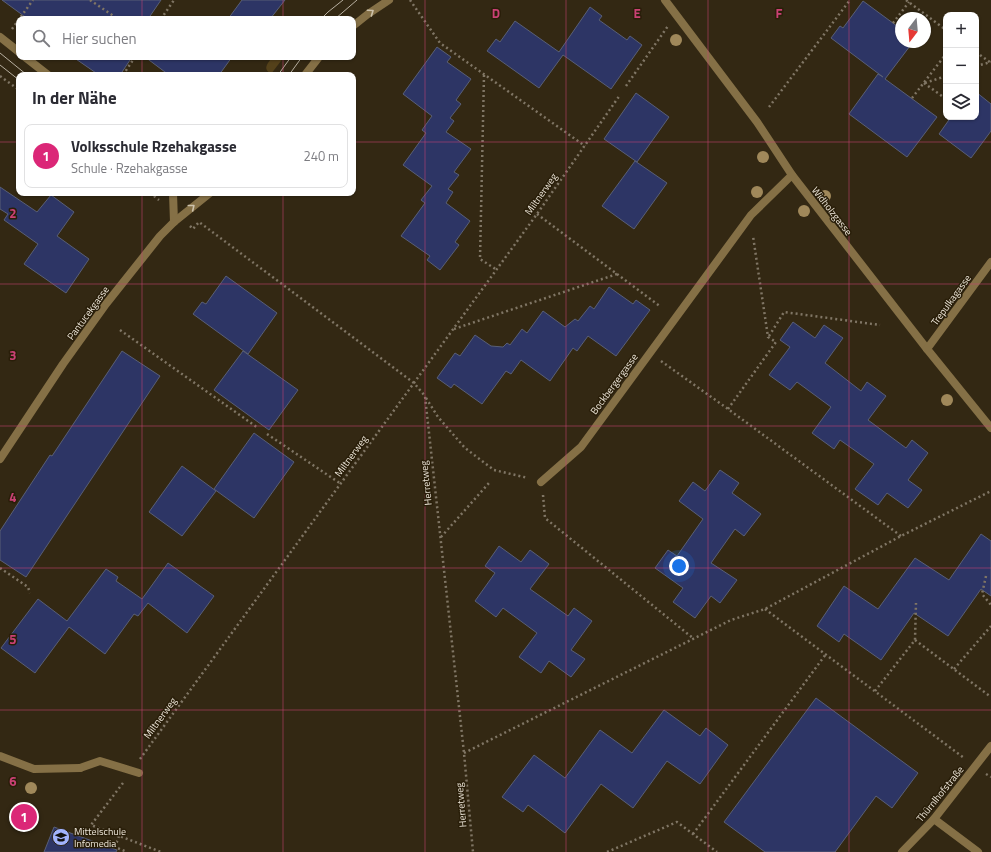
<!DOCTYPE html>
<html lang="de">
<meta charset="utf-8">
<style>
:root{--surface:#fff;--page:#f7f7f7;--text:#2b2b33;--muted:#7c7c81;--line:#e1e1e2;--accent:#db2777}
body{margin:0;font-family:"Titillium Web",sans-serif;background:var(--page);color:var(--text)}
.controls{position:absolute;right:12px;top:12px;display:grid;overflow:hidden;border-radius:8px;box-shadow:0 1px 3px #0004}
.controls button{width:36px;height:36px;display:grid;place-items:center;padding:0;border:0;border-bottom:1px solid var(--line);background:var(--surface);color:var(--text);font:20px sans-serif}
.compass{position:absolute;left:895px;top:12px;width:36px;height:36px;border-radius:50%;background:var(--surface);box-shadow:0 1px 3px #0004;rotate:196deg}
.you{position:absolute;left:679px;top:566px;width:14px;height:14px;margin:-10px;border:3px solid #fff;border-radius:50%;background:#1a73e8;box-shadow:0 0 0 6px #1a73e833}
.badge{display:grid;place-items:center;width:26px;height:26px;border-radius:50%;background:var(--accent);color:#fff;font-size:13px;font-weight:700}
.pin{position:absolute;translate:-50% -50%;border:2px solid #fff;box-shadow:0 1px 4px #0006}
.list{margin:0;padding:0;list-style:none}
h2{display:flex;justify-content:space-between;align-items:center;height:52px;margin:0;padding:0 16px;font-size:17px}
h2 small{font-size:13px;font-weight:400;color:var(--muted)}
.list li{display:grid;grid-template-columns:26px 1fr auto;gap:12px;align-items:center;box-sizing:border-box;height:64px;margin:0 8px 8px;padding:0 8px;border:1px solid var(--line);border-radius:8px}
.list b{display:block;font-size:15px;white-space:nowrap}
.list p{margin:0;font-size:13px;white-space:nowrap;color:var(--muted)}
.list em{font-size:13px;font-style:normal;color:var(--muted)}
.icon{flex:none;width:22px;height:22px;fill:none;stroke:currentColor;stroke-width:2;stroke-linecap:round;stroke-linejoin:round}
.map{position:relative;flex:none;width:991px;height:852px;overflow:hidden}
.search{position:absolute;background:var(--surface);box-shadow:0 1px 3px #0004;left:16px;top:16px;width:340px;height:44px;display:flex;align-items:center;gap:10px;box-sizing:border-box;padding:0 14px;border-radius:8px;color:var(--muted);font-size:15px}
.panel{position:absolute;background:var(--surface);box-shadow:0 1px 3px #0004;left:16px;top:72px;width:340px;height:124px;border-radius:8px}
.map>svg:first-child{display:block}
.green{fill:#54411a}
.building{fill:#2d3565;stroke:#595f76}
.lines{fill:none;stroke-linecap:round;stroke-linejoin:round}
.path{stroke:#807665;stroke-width:2.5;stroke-dasharray:2 3;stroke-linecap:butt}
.lane{stroke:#857046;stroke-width:8}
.street{stroke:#857046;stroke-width:8}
.tram{stroke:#b8b0a1;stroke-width:1}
.tree{fill:#a0885a}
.oneway{stroke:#cdc2ac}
.grid{fill:none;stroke:#ca4174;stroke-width:1;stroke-opacity:0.55}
.labels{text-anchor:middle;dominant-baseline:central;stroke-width:3;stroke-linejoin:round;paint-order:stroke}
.street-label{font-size:10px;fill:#ece5d8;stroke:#291e09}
.poi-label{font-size:10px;fill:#ece5d8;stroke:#291e09;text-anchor:start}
.grid-label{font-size:13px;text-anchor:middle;font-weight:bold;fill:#ca4174;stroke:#291e09;stroke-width:3;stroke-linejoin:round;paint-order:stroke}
</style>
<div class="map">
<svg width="991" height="852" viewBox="0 0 991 852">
<rect width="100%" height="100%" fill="#332813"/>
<path class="green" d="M 272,57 L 284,57 L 271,74 C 262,68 268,64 272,57 Z"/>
<g class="building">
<polygon points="2,0 161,0 148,19 28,19"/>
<polygon points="242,0 285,0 270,19 228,19"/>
<polygon points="863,1 901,29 901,42 913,42 885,79 937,117 907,157 849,114 878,74 883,77 831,38 840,26 843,28"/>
<polygon points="590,7 602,16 599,20 627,40 630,36 642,45 611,89 563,55 539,88 487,51 496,39 500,42 515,21 559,52"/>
<polygon points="437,47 451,57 447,62 471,79 456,100 461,104 450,118 454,121 446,132 471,149 454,172 459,175 448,189 453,192 446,203 470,221 455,242 459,245 440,270 427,260 430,256 401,236 425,203 421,200 432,186 403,165 426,133 422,130 432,116 403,94"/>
<polygon points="73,57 132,57 120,75 99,75"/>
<polygon points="145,57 232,57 219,75 169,75"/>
<polygon points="976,92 991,104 991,131 971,158 939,134 951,117 976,117"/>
<polygon points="636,93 669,117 637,162 604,139"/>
<polygon points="635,161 667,183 634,229 602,206"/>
<polygon points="0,187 37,212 51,195 74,212 57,236 89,259 66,293 24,264 38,244 4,220 8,214 0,209"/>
<polygon points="226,276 277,313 248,354 193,314 202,302 206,304"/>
<polygon points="609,287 633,304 636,300 650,310 616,356 588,336 577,351 573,348 550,381 521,360 511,374 506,371 482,404 454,384 451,388 437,378 455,353 460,356 475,335 491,346 503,347 507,343 510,345 522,329 527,333 543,311 565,327 575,319 578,321 590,306 594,309"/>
<polygon points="793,322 815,338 824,325 843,338 825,363 861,391 867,382 886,396 868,420 906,448 912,440 928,453 908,480 922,490 908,508 887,493 878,505 855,489 874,464 840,440 834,449 812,433 831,407 797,382 790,390 769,375 790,347 780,340"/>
<polygon points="122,351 160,376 26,577 0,560 0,531 50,455 52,456"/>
<polygon points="243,351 298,390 269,430 214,390"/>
<polygon points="254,433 294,462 254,518 214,489"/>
<polygon points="182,466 216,491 182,536 149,512"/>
<polygon points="720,470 739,483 732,493 761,514 744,536 735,529 711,563 737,580 720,603 711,596 695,618 673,602 683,588 655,568 668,550 677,556 703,519 679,501 693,482 705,491"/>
<polygon points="981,534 991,541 991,596 981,589 948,636 914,613 881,660 844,634 839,642 817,626 844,586 878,609 915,558 949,580"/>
<polygon points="499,546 521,562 530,550 549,564 530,589 568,616 574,608 592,621 571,650 585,659 571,677 549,661 541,673 519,657 537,633 503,608 496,617 475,601 495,573 485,566"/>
<polygon points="168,563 214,596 187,633 148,603 138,616 134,614 105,654 69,627 35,673 1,648 38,599 67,621 106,569 118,577 116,581 142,599"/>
<polygon points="816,698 918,773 892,808 876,796 835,852 765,852 724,822"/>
<polygon points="664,710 700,736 706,728 728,745 700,784 667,761 633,808 601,784 565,833 528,805 523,812 502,797 534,755 565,778 600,730 632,753"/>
<polygon points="54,827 117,850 116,852 44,852"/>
</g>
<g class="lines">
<g class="path">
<polyline points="90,0 118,19"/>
<polyline points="410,0 440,43 585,146"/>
<polyline points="906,0 946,30"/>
<polyline points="161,19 174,0"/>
<polyline points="893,23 909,2"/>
<polyline points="12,29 33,0"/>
<polyline points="976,52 991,63"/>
<polyline points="976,66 991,62"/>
<polyline points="123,75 135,57"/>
<polyline points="484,75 480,259 497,270"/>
<polyline points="0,76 19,90"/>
<polyline points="924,83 946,99"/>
<polyline points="925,83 946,76"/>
<polyline points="626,86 668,26"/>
<polyline points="912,98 946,54"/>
<polyline points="769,107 850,0"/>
<polyline points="150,193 159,200"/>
<polyline points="537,214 661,307"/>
<polyline points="190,226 193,229 199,222 414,383 425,396 464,753 473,852"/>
<polyline points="454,329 617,274"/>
<polyline points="120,330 258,428"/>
<polyline points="769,336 784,312 880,325"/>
<polyline points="661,361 728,409 901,536"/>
<polyline points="426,398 438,417 465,448 494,470 528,478"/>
<polyline points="728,409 776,342 768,337 753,236"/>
<polyline points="267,434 341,484"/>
<polyline points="543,495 545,518 694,639"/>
<polyline points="441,537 489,483"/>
<polyline points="0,568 28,587 30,593"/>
<polyline points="986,576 982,594 991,605"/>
<polyline points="765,609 964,758"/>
<polyline points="915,640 991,697"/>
<polyline points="954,669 991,626"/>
<polyline points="875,691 915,640 916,603"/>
<polyline points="464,753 731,620 765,609 901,536 991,491"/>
<polyline points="140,759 537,214 620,95"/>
<polyline points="986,774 991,777"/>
<polyline points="123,783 91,825 161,852"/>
<polyline points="693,834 826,654"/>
<polyline points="119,836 115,847 127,852"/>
<polyline points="607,852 677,822 717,852"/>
</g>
<polyline class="lane" points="80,768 100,761 139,773"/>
<g class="street">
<polyline points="665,0 757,122 792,175 927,349 991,428"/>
<polyline points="353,26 368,14 389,0"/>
<polyline points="0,37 19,52"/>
<polyline points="25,57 48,75"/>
<polyline points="305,75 319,57"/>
<polyline points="173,193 174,222"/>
<polyline points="927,349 991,262"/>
<polyline points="0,459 63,364 106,304 160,236 174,222 210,193"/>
<polyline points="541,482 581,447 751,215 792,175"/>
<polyline points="0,756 34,769 80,768"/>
<polyline points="934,819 978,852"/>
<polyline points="902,852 934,819 991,746"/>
</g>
<g class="tram">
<polyline points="321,19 328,12 343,0"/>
<polyline points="335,19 357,0"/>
<polyline points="0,53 27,75"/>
<polyline points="0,65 19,80"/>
<polyline points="278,75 291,57"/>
<polyline points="289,75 302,57"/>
</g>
</g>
<g class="tree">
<circle cx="676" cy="40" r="6"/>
<circle cx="763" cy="157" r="6"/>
<circle cx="757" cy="192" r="6"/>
<circle cx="825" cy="196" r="6"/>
<circle cx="804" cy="211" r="6"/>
<circle cx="947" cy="400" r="6"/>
<circle cx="31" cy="788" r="6"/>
</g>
<defs><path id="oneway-chevron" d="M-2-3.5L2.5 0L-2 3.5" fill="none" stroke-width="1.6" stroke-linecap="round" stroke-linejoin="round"/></defs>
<g class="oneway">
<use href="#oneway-chevron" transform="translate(371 12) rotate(-35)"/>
<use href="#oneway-chevron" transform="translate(192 207) rotate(-39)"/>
</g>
<path class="grid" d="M 142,0 L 142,19M 283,0 L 283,19M 425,0 L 425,852M 566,0 L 566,852M 708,0 L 708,852M 849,0 L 849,852M 142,57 L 142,75M 283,57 L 283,75M 0,142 L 19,142M 353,142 L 991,142M 142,193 L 142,852M 283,193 L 283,852M 0,284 L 991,284M 0,426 L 991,426M 0,568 L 991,568M 0,710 L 991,710"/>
<defs>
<symbol id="school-disc" viewBox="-11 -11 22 22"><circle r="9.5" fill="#a1b3fd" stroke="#291e09"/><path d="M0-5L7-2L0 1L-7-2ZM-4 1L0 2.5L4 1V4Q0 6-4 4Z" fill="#111"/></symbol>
</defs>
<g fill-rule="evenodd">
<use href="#school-disc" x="51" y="827" width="20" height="20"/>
</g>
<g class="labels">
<g class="street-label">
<text transform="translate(541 194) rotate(-55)">Miltnerweg</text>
<text transform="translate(832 211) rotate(52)">Widholzgasse</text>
<text transform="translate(951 300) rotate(-54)">Trepulkagasse</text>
<text transform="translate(88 313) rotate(-54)">Pantucekgasse</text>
<text transform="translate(614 384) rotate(-54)">Bockbergergasse</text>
<text transform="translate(351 456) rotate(-54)">Miltnerweg</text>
<text transform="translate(426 483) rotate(-96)">Herretweg</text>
<text transform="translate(160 718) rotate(-54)">Miltnerweg</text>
<text transform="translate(940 794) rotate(-51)">Thürnlhofstraße</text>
<text transform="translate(461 805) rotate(-95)">Herretweg</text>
</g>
<g class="poi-label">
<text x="74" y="831">Mittelschule<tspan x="74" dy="12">Infomedia</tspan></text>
</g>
</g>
<g class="grid-label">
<text x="496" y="18">D</text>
<text x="637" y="18">E</text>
<text x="779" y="18">F</text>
<text x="13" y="218">2</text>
<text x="13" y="360">3</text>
<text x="13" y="502">4</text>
<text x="13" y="644">5</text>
<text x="13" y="786">6</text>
</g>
</svg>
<div class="controls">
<button>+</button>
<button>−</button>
<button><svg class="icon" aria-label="layers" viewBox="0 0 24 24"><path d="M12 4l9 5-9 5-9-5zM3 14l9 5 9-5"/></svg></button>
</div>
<svg class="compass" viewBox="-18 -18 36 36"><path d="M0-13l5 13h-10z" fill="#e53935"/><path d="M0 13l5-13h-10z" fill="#7c7c81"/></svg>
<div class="you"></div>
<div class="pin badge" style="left:24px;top:817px">1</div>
<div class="search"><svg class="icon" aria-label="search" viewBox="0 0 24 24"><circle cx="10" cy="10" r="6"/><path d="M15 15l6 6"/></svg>Hier suchen</div>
<section class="panel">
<h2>In der Nähe<small></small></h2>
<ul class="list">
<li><span class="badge">1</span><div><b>Volksschule Rzehakgasse</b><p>Schule · Rzehakgasse</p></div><em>240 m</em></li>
</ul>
</section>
</div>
